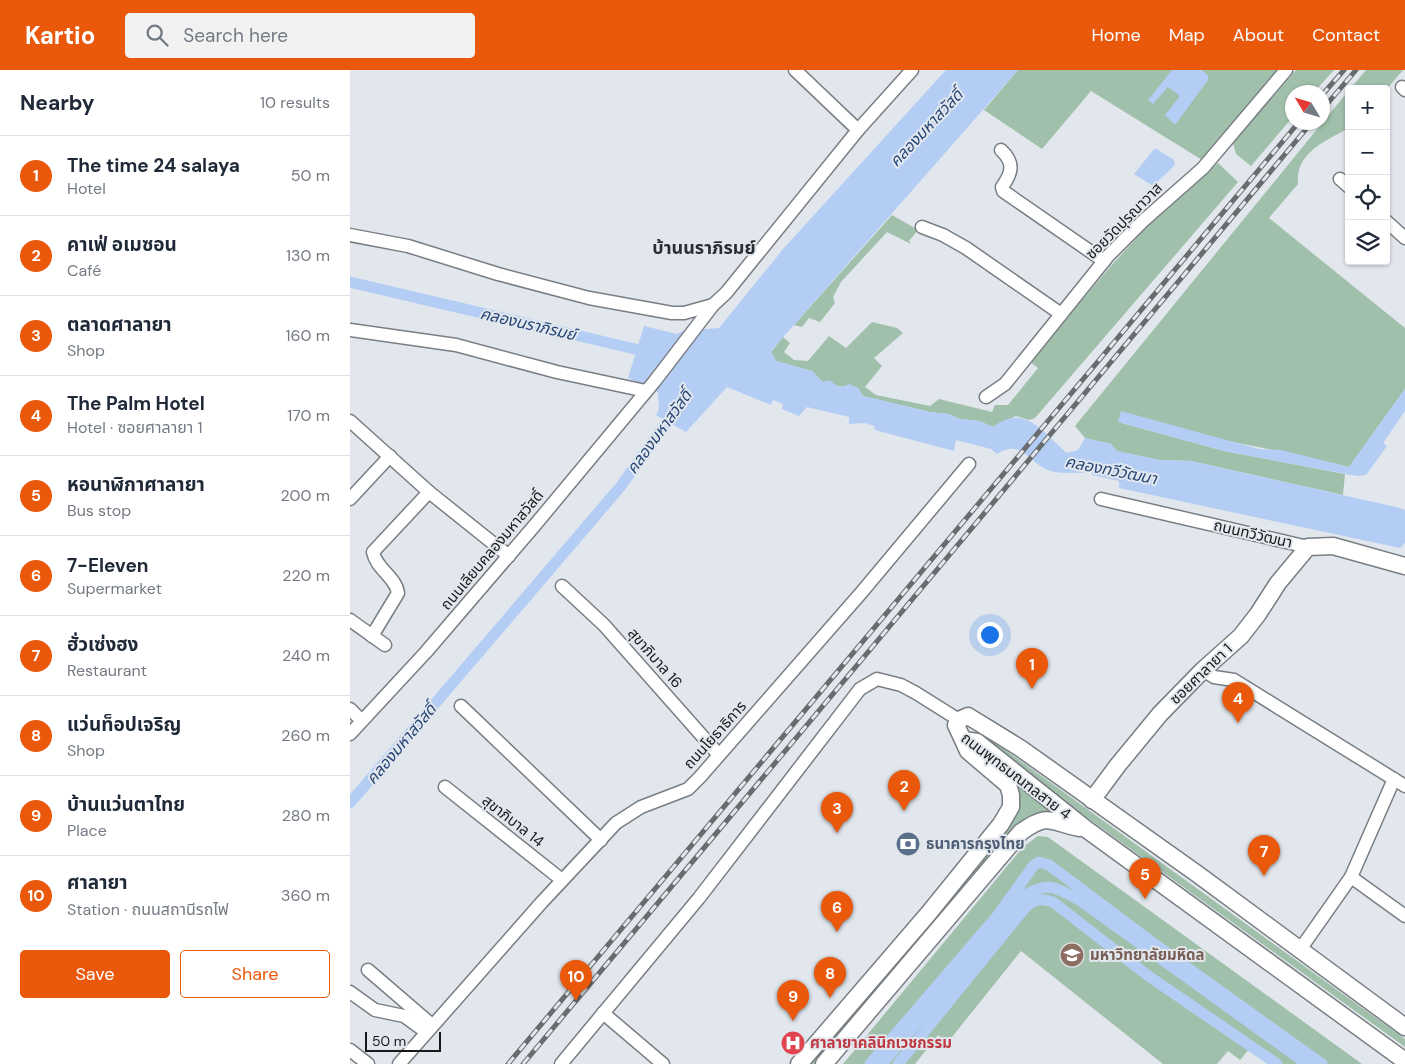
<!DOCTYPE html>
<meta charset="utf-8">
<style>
:root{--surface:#fff;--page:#f2f2f3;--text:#1f2937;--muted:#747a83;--line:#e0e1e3;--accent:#ea580c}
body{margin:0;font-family:"DM Sans","Noto Sans Thai",sans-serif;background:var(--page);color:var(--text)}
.controls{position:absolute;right:15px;top:15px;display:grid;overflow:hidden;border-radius:5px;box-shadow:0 1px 4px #0004}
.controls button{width:45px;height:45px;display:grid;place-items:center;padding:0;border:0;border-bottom:1px solid var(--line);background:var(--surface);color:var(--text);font:25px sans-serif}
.compass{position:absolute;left:935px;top:15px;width:45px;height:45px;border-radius:50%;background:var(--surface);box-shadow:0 1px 4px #0004;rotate:308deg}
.scale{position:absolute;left:15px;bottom:12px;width:76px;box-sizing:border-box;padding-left:5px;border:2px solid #16181a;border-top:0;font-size:14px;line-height:18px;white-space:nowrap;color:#16181a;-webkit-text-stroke:4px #e1e7ed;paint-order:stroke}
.you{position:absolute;left:639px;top:564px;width:18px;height:18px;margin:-12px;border:4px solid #fff;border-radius:50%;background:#1a73e8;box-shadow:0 0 0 8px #1a73e833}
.badge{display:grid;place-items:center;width:32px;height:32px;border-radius:50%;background:var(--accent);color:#fff;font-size:16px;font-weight:700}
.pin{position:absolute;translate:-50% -41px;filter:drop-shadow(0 1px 2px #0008)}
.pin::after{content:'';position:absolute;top:26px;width:18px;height:15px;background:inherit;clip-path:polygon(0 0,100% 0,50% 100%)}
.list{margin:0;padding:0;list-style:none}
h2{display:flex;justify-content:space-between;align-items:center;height:65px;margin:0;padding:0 20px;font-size:21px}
h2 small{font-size:16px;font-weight:400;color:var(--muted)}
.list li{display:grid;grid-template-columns:32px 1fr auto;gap:15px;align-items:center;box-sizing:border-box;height:80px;padding:0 20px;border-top:1px solid var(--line)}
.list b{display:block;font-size:19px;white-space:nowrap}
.list p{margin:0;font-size:16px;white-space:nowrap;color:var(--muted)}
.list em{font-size:16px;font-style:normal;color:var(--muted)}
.actions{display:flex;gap:10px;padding:15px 20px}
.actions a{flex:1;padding:11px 0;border:1px solid var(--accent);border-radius:5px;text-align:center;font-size:18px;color:var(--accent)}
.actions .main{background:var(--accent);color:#fff}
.icon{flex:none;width:28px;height:28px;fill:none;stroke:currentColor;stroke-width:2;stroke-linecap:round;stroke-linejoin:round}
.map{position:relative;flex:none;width:1055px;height:994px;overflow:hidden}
header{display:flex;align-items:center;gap:30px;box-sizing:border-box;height:70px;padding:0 25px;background:var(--accent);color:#fff}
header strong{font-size:24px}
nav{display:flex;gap:28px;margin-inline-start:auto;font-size:18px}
.search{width:350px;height:45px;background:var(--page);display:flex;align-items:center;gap:12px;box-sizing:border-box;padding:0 18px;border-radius:5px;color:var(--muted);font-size:19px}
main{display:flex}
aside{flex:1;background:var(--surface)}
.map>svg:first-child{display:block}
.green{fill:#a1c0ab}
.water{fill:#b3cdf5}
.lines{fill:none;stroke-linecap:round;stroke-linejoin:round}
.canal{stroke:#b3cdf5;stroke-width:11}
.minor-casing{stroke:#797e83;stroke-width:15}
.major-casing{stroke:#797e83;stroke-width:19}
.minor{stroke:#fff;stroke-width:12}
.major{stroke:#fff;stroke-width:16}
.rail-casing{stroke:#686c6f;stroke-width:5}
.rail{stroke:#e1e7ed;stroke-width:3;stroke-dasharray:9;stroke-linecap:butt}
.labels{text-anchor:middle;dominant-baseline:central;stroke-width:4;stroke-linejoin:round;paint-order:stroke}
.street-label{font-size:15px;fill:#16181a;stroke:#e1e7ed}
.service-label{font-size:15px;font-weight:bold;fill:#4e5e75;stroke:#e1e7ed;text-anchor:start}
.education-label{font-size:15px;font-weight:bold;fill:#785e54;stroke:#e1e7ed;text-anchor:start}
.health-label{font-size:15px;font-weight:bold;fill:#be3a42;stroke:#e1e7ed;text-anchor:start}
.water-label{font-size:16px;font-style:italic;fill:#244477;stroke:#e1e7ed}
.quarter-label{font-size:18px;font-weight:bold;fill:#292e32;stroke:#e1e7ed}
</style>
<header>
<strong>Kartio</strong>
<div class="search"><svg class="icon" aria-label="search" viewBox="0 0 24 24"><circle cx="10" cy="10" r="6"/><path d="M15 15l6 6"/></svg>Search here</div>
<nav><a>Home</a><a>Map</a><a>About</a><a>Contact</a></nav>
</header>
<main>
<aside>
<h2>Nearby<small>10 results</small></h2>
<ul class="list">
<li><span class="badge">1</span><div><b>The time 24 salaya</b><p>Hotel</p></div><em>50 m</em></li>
<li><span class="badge">2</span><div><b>คาเฟ่ อเมซอน</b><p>Café</p></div><em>130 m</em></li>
<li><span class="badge">3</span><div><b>ตลาดศาลายา</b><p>Shop</p></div><em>160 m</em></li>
<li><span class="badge">4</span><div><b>The Palm Hotel</b><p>Hotel · ซอยศาลายา 1</p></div><em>170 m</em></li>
<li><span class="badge">5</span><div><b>หอนาฬิกาศาลายา</b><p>Bus stop</p></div><em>200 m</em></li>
<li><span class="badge">6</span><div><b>7-Eleven</b><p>Supermarket</p></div><em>220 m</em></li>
<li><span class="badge">7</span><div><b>ฮั่วเซ่งฮง</b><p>Restaurant</p></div><em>240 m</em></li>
<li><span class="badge">8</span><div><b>แว่นท็อปเจริญ</b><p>Shop</p></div><em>260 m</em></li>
<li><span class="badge">9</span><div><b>บ้านแว่นตาไทย</b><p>Place</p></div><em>280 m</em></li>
<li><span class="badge">10</span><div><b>ศาลายา</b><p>Station · ถนนสถานีรถไฟ</p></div><em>360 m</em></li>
</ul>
<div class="actions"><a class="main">Save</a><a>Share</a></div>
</aside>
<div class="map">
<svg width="1055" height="994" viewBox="0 0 1055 994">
<rect width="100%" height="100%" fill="#e1e7ed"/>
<g class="green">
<polygon points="668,0 931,0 852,90 741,21 692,79 634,40"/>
<polygon points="946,0 984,0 964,22 942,22 942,48 901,96 886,84 883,73"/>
<polygon points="1016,0 1053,0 1036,20 1000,19"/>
<path d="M 999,20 L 999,58 C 975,71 945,83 948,114 L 919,148 L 1055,258 L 1055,319 L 999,397 C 923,378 846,365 768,352 L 874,381 L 995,404 L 993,425 L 841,391 L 809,390 L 766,381 L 761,374 L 735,368 L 725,356 Z"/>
<polygon points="868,93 888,112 685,348 679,350 666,346 643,357 629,351 610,349 598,344 580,342 513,326 508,318 486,316 473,312 462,301 426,291 421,282 433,267 440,273 434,282 444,290 458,291 479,266 496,278 522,252 547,258 553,263 524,288 532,296 515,317 526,325 580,336 589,329 642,342 645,335 658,335 688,298 680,292 759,198 806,147"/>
<polygon points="542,145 568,160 559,171 561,174 537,162 491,212 483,227 485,233 470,252 459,248 452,257 444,255"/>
<polygon points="639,668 1055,969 1055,977 635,674 635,669"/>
<path d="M 659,710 L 710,746 C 692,741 682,741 667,754 L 588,853 L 583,853 L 581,851 L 663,752 C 671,735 669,726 659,710 Z"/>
<polygon points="688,766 698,767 1012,994 922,994 900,978 890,990 878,981 867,994 813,994 671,881 598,972 588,965 565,994 493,994 673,777"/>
<polygon points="566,869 569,870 568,876 466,994 457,994"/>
</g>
<g class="water">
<path d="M 596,0 L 668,0 L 421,281 L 426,291 L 462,301 L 473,312 L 480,310 C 487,317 490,319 499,314 L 508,318 L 513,326 L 580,342 L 598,344 L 610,349 L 629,351 L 643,357 C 675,332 693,363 717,383 L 728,380 L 735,368 L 761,374 L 767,381 L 809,390 L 841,391 L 1046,437 L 1055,440 L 1055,473 L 1050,478 L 769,418 L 769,411 L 742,405 L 742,401 L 734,401 L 733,403 C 723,402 711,404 701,401 C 677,393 673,368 647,384 L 641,379 L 606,370 L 604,381 L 525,360 L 524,356 L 515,353 L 499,354 L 499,347 L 457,337 L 449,346 L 432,339 L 433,334 L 423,330 L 421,335 L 377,317 L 336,362 L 306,345 L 309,339 L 308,322 L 278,308 L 294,256 L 327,264 L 333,261 L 369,258 L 434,178 Z"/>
<polygon points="822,0 852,0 858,6 858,10 825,55 815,45 830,26 818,17 803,34 798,30"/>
<polygon points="805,78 824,90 825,95 803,116 784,104"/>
<polygon points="1055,319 1055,341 1033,373 1037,376 1016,405 1007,406 874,381 768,352 771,341 909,379 931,380 999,397"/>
</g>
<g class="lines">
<g class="canal">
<polyline points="0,212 302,283"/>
<polyline points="0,733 271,416 325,340"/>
<polyline points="520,994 648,845 684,795 689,792 699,795 803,873 972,994"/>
<path d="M 532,994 L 675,825 C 701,810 707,819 731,831 L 957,994"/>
<path d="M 548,994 L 675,838 C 684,829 691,828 703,832 L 797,905 L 927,994"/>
</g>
<defs>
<g id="minor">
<polyline points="445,0 508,60"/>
<polyline points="1052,17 1055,20"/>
<path d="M 651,80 C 665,93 662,103 652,117 L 653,121 L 754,191"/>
<polyline points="990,109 999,117"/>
<polyline points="1036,151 1055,168"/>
<polyline points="572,157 593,165 616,178 711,244"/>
<polyline points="0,165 58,176 148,204 239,228 322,243 334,243 363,235"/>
<polyline points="0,260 106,275 207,302 296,321"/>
<polyline points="636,327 655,314 758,186 793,151 853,98 936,0"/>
<polyline points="0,351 79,422 159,486"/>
<polyline points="0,429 40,386"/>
<polyline points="751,429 958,477"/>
<polyline points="212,516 254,555 369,685"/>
<polyline points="0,550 35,575"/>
<path d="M 22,566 L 48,523 C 46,507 26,499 23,482 L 79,422"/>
<polyline points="853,600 864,607 884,610 1055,716"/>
<polyline points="111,636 251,770"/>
<polyline points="0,639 11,650"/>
<polyline points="0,664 76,582 185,455 304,312 363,235 376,223 508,60 562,0"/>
<polyline points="95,717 212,810"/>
<polyline points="1001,807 1055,846"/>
<polyline points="949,881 1001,807 1044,709"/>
<polyline points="18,900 82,955"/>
<polyline points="0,922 25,940 54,946 76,962"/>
<polyline points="253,943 313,994"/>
<polyline points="0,980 18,994"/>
<polyline points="49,994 192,832 266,753 291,737 338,719 350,707 511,523 619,394"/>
<polyline points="211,994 349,828 510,619 527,609 551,615 566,623 609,650"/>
</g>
<g id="major">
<polyline points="614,670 627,672 736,759 1055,991"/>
<polyline points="742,730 768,695 810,644 853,600 891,566 908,544 928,513 958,477 983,476 1055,496"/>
<polyline points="449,994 578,844 651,754 661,737 661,725 658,715 618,681 606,655 609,650 618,646 670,678 846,803 1055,957"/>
<path d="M 474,994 L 671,762 C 699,742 700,752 729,758"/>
</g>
</defs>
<use href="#minor" class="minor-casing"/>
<use href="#major" class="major-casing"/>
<use href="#minor" class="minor"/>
<use href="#major" class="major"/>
<defs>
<g id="rail">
<polyline points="972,25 994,0"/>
<polyline points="972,40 1006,0"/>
<polyline points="158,994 949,52"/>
<polyline points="173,994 962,52"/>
</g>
</defs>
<use href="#rail" class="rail-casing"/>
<use href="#rail" class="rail"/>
</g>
<defs>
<symbol id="bank-disc" viewBox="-11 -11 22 22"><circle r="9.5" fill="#5c6f8a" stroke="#e1e7ed"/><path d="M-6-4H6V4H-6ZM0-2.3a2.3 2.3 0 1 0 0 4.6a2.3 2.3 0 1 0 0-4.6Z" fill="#fff"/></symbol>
<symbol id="university-disc" viewBox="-11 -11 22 22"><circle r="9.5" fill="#8d6e63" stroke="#e1e7ed"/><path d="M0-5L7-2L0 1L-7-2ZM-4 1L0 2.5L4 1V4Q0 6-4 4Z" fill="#fff"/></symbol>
<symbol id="hospital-disc" viewBox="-11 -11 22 22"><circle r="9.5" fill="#e0444e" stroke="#e1e7ed"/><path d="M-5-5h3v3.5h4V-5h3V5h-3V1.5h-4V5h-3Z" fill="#fff"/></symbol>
</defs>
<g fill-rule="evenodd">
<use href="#bank-disc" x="544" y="760" width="28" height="28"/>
<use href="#university-disc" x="708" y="871" width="28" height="28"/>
<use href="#hospital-disc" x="429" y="959" width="28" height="28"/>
</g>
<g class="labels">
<g class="street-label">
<text transform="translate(774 151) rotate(-45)">ซอยวัดปุรณาวาส</text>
<text transform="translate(903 464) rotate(13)">ถนนทวีวัฒนา</text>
<text transform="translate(142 480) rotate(-50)">ถนนเลียบคลองมหาสวัสดิ์</text>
<text transform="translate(305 588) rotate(49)">สุขาภิบาล 16</text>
<text transform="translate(851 604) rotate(-44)">ซอยศาลายา 1</text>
<text transform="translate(365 665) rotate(-48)">ถนนโยธาธิการ</text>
<text transform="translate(666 706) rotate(37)">ถนนพุทธมณฑลสาย 4</text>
<text transform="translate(163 751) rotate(38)">สุขาภิบาล 14</text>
</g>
<g class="service-label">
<text x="576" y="774">ธนาคารกรุงไทย</text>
</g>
<g class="education-label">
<text x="740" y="885">มหาวิทยาลัยมหิดล</text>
</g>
<g class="health-label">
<text x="460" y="973">ศาลายาคลินิกเวชกรรม</text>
</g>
<g class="water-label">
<text transform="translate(576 58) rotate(-47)">คลองมหาสวัสดิ์</text>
<text transform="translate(178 254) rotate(13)">คลองนราภิรมย์</text>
<text transform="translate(309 362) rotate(-54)">คลองมหาสวัสดิ์</text>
<text transform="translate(761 400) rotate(11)">คลองทวีวัฒนา</text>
<text transform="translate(51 674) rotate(-50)">คลองมหาสวัสดิ์</text>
</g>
<g class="quarter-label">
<text x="354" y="178">บ้านนราภิรมย์</text>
</g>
</g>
</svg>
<div class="controls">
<button>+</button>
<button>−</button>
<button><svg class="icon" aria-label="locate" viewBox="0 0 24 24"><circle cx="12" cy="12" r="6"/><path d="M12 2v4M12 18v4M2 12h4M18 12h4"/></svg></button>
<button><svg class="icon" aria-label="layers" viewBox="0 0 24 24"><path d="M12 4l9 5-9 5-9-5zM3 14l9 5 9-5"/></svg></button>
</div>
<svg class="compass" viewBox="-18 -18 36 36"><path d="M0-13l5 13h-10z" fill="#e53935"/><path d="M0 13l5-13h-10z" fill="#747a83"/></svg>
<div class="scale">50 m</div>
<div class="you"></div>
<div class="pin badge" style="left:682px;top:619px">1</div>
<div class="pin badge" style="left:554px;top:741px">2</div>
<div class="pin badge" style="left:487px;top:763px">3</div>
<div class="pin badge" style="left:888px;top:653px">4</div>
<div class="pin badge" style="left:795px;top:829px">5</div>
<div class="pin badge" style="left:487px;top:862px">6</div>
<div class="pin badge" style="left:914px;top:806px">7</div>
<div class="pin badge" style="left:480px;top:928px">8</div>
<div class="pin badge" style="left:443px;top:951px">9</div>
<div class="pin badge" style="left:226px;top:931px">10</div>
</div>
</main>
